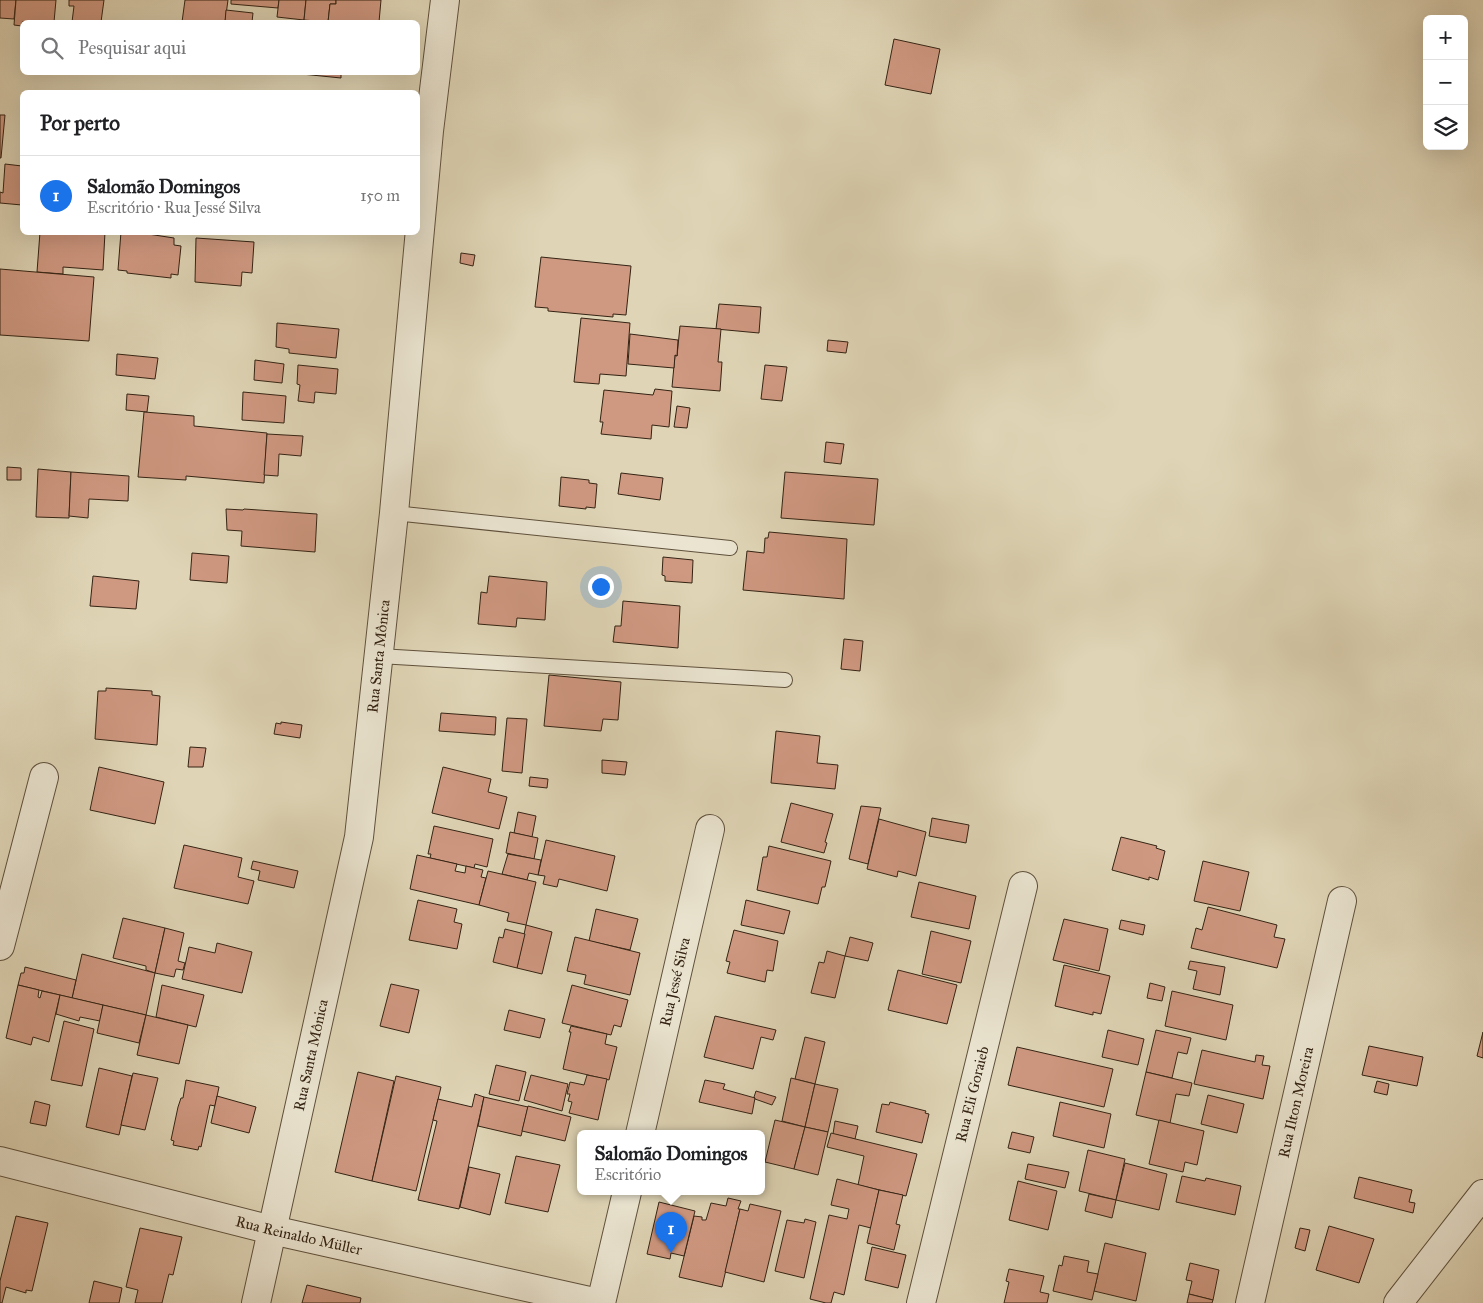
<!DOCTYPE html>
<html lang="pt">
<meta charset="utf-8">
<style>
:root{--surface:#fff;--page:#f2f2f2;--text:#202124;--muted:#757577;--line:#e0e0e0;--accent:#1a73e8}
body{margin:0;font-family:"IM FELL Great Primer",serif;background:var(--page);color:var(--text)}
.controls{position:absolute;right:15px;top:15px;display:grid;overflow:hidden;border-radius:8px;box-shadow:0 5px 20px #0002}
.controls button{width:45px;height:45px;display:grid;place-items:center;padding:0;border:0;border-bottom:1px solid var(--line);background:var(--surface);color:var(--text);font:25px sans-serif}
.you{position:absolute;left:600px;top:586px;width:18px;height:18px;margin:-12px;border:4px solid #fff;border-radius:50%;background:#1a73e8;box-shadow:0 0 0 8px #1a73e833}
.badge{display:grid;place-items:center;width:32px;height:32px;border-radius:50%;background:var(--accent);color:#fff;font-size:16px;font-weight:700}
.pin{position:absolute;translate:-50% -41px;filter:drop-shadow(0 1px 2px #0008)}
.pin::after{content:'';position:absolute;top:26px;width:18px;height:15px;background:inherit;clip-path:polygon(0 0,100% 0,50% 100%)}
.popup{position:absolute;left:577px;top:1130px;width:188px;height:65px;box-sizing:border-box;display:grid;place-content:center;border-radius:8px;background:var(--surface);filter:drop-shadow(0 1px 4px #0005);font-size:16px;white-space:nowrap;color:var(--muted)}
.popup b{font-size:19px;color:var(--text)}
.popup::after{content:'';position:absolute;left:50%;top:100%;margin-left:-10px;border:10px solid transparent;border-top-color:var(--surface)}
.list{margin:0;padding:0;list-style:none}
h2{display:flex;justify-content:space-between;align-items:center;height:65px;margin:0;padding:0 20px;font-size:21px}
h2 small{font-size:16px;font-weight:400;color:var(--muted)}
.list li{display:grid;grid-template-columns:32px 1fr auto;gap:15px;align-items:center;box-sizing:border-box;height:80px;padding:0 20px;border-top:1px solid var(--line)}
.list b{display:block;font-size:19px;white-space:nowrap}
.list p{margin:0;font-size:16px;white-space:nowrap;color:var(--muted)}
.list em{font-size:16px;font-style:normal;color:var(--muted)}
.icon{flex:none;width:28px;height:28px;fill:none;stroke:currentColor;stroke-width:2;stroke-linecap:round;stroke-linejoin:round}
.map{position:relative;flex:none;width:1483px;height:1303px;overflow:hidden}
.search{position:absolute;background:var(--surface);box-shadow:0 5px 20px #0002;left:20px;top:20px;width:400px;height:55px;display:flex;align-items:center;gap:12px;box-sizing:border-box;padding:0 18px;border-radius:8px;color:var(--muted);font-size:19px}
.panel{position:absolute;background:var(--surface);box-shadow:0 5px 20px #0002;left:20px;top:90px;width:400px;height:145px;border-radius:8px}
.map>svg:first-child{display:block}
.building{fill:#cf9881;stroke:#342313}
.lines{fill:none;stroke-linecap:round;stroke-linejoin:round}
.service-casing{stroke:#5f503c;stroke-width:16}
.minor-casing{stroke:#5f503c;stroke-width:30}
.tertiary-casing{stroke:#5f503c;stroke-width:30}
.service{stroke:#eae4d0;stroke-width:14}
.minor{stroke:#eae4d0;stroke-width:28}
.tertiary{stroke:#eae4d0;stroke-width:28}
.labels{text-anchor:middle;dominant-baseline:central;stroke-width:4;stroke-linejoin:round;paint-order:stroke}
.street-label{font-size:15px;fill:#342313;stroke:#eae4d0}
</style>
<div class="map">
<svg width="1483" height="1303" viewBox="0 0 1483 1303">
<rect width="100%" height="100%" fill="#dfd5b6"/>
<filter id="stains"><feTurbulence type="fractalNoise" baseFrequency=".004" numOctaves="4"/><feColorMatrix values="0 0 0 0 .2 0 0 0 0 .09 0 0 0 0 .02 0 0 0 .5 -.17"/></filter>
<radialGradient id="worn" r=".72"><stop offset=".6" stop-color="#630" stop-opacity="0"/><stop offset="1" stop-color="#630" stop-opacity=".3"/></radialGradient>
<g class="building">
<polygon points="0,0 16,0 14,19 0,18"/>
<polygon points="16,0 56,0 54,22 22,22 22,26 14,25"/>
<polygon points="69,0 104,0 101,22 72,22 74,6 69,6"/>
<polygon points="185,0 228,0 225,22 182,22"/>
<polygon points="231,0 279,0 278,8 231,4"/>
<polygon points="279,0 306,0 304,20 277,17"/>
<polygon points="306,0 336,0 336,4 330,4 328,22 304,20"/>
<polygon points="336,0 381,0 379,22 328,22 330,4 336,4"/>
<polygon points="226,10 253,13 252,22 225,22"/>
<polygon points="894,39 940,49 931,94 885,85"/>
<polygon points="282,72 341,72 341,78"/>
<polygon points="0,115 5,115 1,158 0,158"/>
<polygon points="5,164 22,166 22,205 0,203 0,192 3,193"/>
<polygon points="40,232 105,232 103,270 63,267 63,274 37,272"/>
<polygon points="121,232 135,232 174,238 174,245 181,246 178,275 171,274 171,278 127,273 127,271 118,270"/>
<polygon points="196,238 254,242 252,273 242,272 241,286 195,282"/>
<polygon points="461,253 475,255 473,266 460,263"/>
<polygon points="541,257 631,266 626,315 613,314 613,317 548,311 548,308 535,307"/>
<polygon points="0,269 94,277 89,341 0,335"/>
<polygon points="719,304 761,307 759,333 716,329"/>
<polygon points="581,318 630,323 626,376 600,374 599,384 574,382"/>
<polygon points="277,323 339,329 336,358 289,353 289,349 276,347"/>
<polygon points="680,326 721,329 718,362 722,362 720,391 672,387 675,355 677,356"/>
<polygon points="630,334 678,340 677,356 675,355 674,368 628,364"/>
<polygon points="828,340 848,342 846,353 827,351"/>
<polygon points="117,354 158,358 155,379 116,375"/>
<polygon points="255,360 284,364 282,383 254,380"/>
<polygon points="298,365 338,369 336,394 315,392 314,403 298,401 300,385 297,384"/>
<polygon points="765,365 787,367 782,401 761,399"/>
<polygon points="655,389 672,391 669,427 652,425 651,439 601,434 603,422 600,422 604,390 653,395"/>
<polygon points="243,392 286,396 284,423 242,420"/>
<polygon points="127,394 149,396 147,412 126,410"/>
<polygon points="677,406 690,408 687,428 674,427"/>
<polygon points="144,412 194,416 194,426 267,433 264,483 186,476 186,480 138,477"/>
<polygon points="267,434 303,436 301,456 279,454 278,476 264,475"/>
<polygon points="826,442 844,444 841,464 824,462"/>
<polygon points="7,467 21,468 21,480 7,480"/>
<polygon points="38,469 71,472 69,518 36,517"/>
<polygon points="71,472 129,476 128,501 89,499 88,518 69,516"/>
<polygon points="785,472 878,479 874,525 781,518"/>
<polygon points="621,473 663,478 660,500 618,494"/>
<polygon points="561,477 589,480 589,483 597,484 595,508 586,507 586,509 559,506"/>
<polygon points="226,509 243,510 244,509 317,514 315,552 241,546 242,531 227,530"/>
<polygon points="769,532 847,539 844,599 743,590 747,551 764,553 765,538 768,538"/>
<polygon points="192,553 229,556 227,583 190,580"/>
<polygon points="663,557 693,560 692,583 665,581 665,576 662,575"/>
<polygon points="93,576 139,581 136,609 90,606"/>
<polygon points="489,576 547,582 545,620 517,618 516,627 478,624 481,592 487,593"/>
<polygon points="623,601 680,606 678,648 613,642 615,626 621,626"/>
<polygon points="844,639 863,641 860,671 841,669"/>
<polygon points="549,675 621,682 618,720 603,719 601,731 544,726"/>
<polygon points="106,688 152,691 152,695 160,696 157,745 95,739 98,691 106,691"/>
<polygon points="441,713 496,717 495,735 439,731"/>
<polygon points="507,718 527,719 522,773 502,771"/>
<polygon points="281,722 302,725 300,738 274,734 276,723 281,724"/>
<polygon points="776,731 820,736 817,763 838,765 835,789 771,783"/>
<polygon points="190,747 206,748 203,767 188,767"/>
<polygon points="602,760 627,762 625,775 602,773"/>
<polygon points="99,767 164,782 155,824 90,810"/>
<polygon points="443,767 491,779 488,792 507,797 499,829 432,813"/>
<polygon points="530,777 548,779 547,788 529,786"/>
<polygon points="791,803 833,814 825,842 827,843 824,853 781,842"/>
<polygon points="861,806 881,808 868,864 849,859"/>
<polygon points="518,812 536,816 532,837 514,833"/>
<polygon points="932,818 969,825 966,843 929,836"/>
<polygon points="879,819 926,832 916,876 898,871 897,877 867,869"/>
<polygon points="434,826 493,839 487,867 475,864 474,868 430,858 431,854 428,854"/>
<polygon points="510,832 538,838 534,859 506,853"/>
<polygon points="1121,837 1157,846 1156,848 1165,851 1158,880 1149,877 1149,880 1112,870"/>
<polygon points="546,840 615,856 607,891 559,879 557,887 543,884 545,876 538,875"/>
<polygon points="184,845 242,858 238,877 254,881 248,904 174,888"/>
<polygon points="769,846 831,861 825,887 822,887 818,904 757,890 763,857 767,857"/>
<polygon points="508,854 541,860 538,875 529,873 527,880 502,874"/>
<polygon points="417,855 457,864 455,871 465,873 466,866 483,870 481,877 486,878 479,905 410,889"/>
<polygon points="253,861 298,871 294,888 258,880 260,871 251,869"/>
<polygon points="1203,861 1249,872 1240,911 1194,901"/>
<polygon points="488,871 536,882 526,925 507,921 509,913 479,905"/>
<polygon points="919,882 976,896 969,929 911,917"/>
<polygon points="418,900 457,909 454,922 462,924 457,949 409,940"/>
<polygon points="746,900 790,911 784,934 741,925"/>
<polygon points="1208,907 1277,925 1274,937 1285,939 1277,968 1191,948 1196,928 1202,930"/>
<polygon points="596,909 638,919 630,950 589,941"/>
<polygon points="123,918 165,928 155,973 146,970 146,966 113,958"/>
<polygon points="1064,919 1108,929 1099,971 1053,960"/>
<polygon points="1121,920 1145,925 1143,935 1119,929"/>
<polygon points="526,925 552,932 542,974 517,968"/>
<polygon points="165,928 184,933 178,961 185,963 183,970 176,969 174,977 155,973"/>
<polygon points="505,929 525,934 517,968 493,962 499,937 503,938"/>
<polygon points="734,930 778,941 773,971 767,970 765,982 727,973 730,962 726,961"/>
<polygon points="931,931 971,941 961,983 922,974"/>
<polygon points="575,937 640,953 630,995 584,984 586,975 567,971"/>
<polygon points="850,937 873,943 868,961 845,956"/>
<polygon points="217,943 252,952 242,993 182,979 189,947 215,953"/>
<polygon points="827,951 845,956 835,998 811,993 819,962 824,963"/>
<polygon points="82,954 155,973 146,1015 72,998"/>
<polygon points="1190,961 1225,967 1220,995 1193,989 1197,971 1188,969"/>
<polygon points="1064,965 1110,976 1101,1014 1093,1012 1093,1015 1055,1006"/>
<polygon points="25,967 76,980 72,998 18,985 21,973 24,973"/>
<polygon points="898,970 957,985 947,1024 888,1010"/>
<polygon points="1150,983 1165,987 1162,1001 1147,998"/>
<polygon points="391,984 419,990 409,1033 380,1026"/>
<polygon points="18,985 39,990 38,997 40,998 42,991 60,995 49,1042 33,1037 31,1045 6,1038"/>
<polygon points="162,985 204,995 196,1027 156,1017"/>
<polygon points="572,985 628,1000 621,1027 614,1025 611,1035 562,1023"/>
<polygon points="1172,991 1233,1005 1226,1040 1165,1026"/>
<polygon points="60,995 103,1005 100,1021 80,1017 79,1021 56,1014"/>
<polygon points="103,1005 146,1015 139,1043 97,1033"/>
<polygon points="509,1010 545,1019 540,1038 504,1030"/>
<polygon points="146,1015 188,1025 179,1064 137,1055"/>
<polygon points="715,1016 776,1030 773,1040 761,1037 753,1069 704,1057"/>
<polygon points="64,1021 94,1029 82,1086 51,1080"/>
<polygon points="571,1026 607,1034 605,1044 617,1047 609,1080 563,1069 571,1032 569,1032"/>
<polygon points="1108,1030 1144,1039 1138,1065 1102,1057"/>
<polygon points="1156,1030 1191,1038 1187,1054 1178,1052 1172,1078 1146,1072"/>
<polygon points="1483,1032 1483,1058 1477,1056"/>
<polygon points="805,1037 825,1042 815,1084 795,1079"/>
<polygon points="1369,1046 1423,1057 1417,1086 1362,1075"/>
<polygon points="1017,1047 1113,1069 1104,1107 1008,1085"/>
<polygon points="1202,1050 1255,1062 1256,1055 1264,1056 1262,1065 1270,1066 1263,1099 1194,1084"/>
<polygon points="496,1065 526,1072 519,1101 489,1094"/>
<polygon points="99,1068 132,1076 119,1135 86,1127"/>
<polygon points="358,1072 394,1081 372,1181 335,1172"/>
<polygon points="1146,1072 1192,1083 1189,1096 1176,1094 1170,1123 1136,1115"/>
<polygon points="133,1073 158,1078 145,1130 121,1125"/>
<polygon points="531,1075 568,1084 562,1111 524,1100"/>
<polygon points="587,1075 607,1079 598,1120 569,1113 572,1102 568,1101 570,1094 567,1094 570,1082 584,1085"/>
<polygon points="396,1076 441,1087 416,1191 372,1181"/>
<polygon points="791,1078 815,1084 805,1127 782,1121"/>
<polygon points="186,1080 219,1087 215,1106 210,1105 201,1147 199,1146 198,1150 173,1145 174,1141 171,1140 178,1107 181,1098 183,1098"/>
<polygon points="705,1080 725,1084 723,1089 755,1098 752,1114 699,1102"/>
<polygon points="1377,1081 1389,1084 1387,1095 1374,1092"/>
<polygon points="815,1084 838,1089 828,1132 805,1127"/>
<polygon points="756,1091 776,1097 772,1105 755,1099 755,1098 754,1097"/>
<polygon points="475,1094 484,1097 459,1209 418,1200 437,1121 433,1120 438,1099 472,1107"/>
<polygon points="1208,1095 1244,1104 1237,1133 1201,1124"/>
<polygon points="217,1096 256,1107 249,1133 211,1123"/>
<polygon points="484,1097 528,1107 521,1136 478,1126"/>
<polygon points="35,1101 50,1105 46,1126 30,1123"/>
<polygon points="890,1102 926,1111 925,1113 929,1114 922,1143 876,1132 882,1104 889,1105"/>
<polygon points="1060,1102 1111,1114 1104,1148 1053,1136"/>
<polygon points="528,1106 571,1117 565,1141 522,1131"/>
<polygon points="775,1120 805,1127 794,1169 765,1162"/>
<polygon points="1159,1120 1204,1131 1197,1165 1185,1162 1183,1172 1149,1164"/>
<polygon points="835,1121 858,1126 855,1139 833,1134"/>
<polygon points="805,1127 828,1132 818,1175 794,1169"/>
<polygon points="1012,1132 1034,1137 1030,1153 1008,1148"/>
<polygon points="831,1133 917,1154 906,1196 858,1185 864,1156 827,1147"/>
<polygon points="1088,1150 1125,1159 1116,1200 1079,1191"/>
<polygon points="516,1156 560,1165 548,1212 505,1203"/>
<polygon points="1125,1163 1167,1174 1159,1210 1116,1200"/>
<polygon points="1028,1164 1069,1172 1065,1188 1025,1179"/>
<polygon points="469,1167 500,1174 490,1215 460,1207"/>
<polygon points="1182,1176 1205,1181 1206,1178 1241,1186 1235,1215 1176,1202"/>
<polygon points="1359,1177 1412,1190 1409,1202 1415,1203 1413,1213 1354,1198"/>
<polygon points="837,1179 879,1190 871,1228 859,1225 844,1295 834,1292 831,1303 826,1303 810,1299 829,1215 847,1219 849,1209 831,1205"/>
<polygon points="1018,1181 1057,1191 1048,1230 1009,1220"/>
<polygon points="879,1190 903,1195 896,1224 900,1225 894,1250 867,1243"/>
<polygon points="1089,1194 1116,1200 1112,1218 1085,1211"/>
<polygon points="728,1198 741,1201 738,1209 740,1209 722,1287 679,1277 694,1216 702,1217 702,1220 706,1220 711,1203 726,1206"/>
<polygon points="659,1202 695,1211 684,1256 671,1253 670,1259 647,1254"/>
<polygon points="750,1204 781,1211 764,1282 725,1272 740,1209 748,1211"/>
<polygon points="16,1216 48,1223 32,1291 26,1290 26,1293 6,1287 2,1303 0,1303 0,1281"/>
<polygon points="805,1219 816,1222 804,1278 775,1271 787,1220 804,1223"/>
<polygon points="1329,1226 1374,1239 1359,1283 1316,1270"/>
<polygon points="140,1228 182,1237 173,1275 169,1274 162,1303 135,1303 138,1290 126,1287"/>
<polygon points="1300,1228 1310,1230 1305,1251 1295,1248"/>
<polygon points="1105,1243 1146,1253 1136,1301 1094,1291"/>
<polygon points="872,1247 906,1255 898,1288 865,1280"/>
<polygon points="1064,1256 1089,1261 1087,1272 1098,1274 1092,1300 1053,1291 1059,1265 1062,1266"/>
<polygon points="1190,1263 1219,1270 1213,1300 1189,1294 1192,1281 1186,1280"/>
<polygon points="1009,1269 1044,1276 1040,1292 1049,1294 1047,1303 1004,1303 1009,1282 1006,1281"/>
<polygon points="94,1281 122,1288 119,1303 89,1303"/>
<polygon points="307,1285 361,1298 360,1303 302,1303"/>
<polygon points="1189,1294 1213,1300 1212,1303 1187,1303"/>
</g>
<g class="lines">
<defs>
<g id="service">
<polyline points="394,513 730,548"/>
<polyline points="379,656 785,680"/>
</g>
<g id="minor">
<polyline points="0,946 44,777"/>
<path id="s1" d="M 640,1134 L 710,829"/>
<path id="s2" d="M 256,1303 L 359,837 L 394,513 L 429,131 L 445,0"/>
<polyline points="601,1303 627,1192"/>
<path id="s3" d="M 921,1303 L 1023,886"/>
<path id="s4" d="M 1250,1303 L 1342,901"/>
<polyline points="1398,1303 1483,1194"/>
</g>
<g id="tertiary">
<path id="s5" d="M 0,1161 L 272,1230 L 598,1303"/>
</g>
</defs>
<use href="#service" class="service-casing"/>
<use href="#minor" class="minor-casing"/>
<use href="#tertiary" class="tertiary-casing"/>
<use href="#service" class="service"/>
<use href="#minor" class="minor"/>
<use href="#tertiary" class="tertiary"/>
</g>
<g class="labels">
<g class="street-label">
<text stroke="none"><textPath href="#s2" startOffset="659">Rua Santa Mônica</textPath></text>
<text stroke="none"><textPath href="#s1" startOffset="156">Rua Jessé Silva</textPath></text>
<text stroke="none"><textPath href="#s2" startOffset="254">Rua Santa Mônica</textPath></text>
<text stroke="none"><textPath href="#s3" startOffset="215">Rua Eli Goraieb</textPath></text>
<text stroke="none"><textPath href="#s4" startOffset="206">Rua Ilton Moreira</textPath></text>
<text stroke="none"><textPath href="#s5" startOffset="308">Rua Reinaldo Müller</textPath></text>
</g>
</g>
<rect width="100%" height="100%" filter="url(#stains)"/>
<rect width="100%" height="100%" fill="url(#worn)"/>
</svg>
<div class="controls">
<button>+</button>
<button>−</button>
<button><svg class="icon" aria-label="layers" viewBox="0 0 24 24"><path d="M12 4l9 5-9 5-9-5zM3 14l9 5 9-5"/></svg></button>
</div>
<div class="you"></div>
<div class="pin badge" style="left:671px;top:1253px">1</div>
<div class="popup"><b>Salomão Domingos</b>Escritório</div>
<div class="search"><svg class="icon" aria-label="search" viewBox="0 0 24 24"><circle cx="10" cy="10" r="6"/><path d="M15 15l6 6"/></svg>Pesquisar aqui</div>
<section class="panel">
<h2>Por perto<small></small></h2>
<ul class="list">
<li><span class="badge">1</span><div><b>Salomão Domingos</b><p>Escritório · Rua Jessé Silva</p></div><em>150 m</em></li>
</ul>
</section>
</div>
